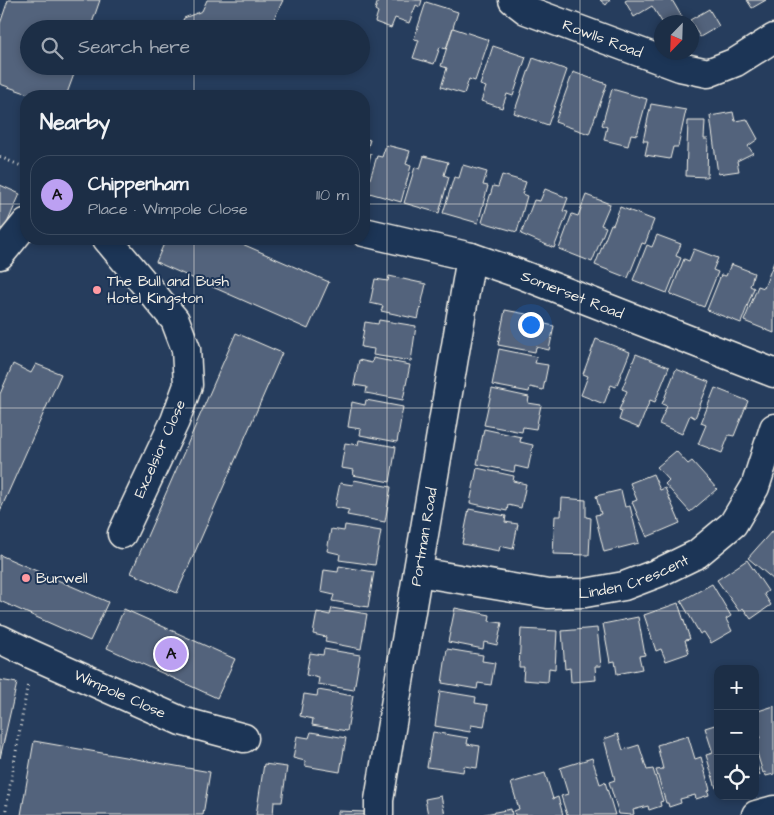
<!DOCTYPE html>
<meta charset="utf-8">
<style>
:root{--surface:#1c2e46;--page:#293a51;--text:#f1f3f6;--muted:#a0a8b3;--line:#3a4a5f;--accent:#bca0f2}
body{margin:0;font-family:"Architects Daughter",sans-serif;background:var(--page);color:var(--text)}
.controls{position:absolute;right:15px;bottom:15px;display:grid;overflow:hidden;border-radius:10px;box-shadow:0 2px 8px #0003}
.controls button{width:45px;height:45px;display:grid;place-items:center;padding:0;border:0;border-bottom:1px solid var(--line);background:var(--surface);color:var(--text);font:25px sans-serif}
.compass{position:absolute;left:654px;top:15px;width:45px;height:45px;border-radius:50%;background:var(--surface);box-shadow:0 2px 8px #0003;rotate:203deg}
.you{position:absolute;left:530px;top:324px;width:18px;height:18px;margin:-12px;border:4px solid #fff;border-radius:50%;background:#1a73e8;box-shadow:0 0 0 8px #1a73e833}
.badge{display:grid;place-items:center;width:32px;height:32px;border-radius:50%;background:var(--accent);color:#111;font-size:16px;font-weight:700}
.pin{position:absolute;translate:-50% -50%;border:2px solid #fff;box-shadow:0 1px 5px #0006}
.list{margin:0;padding:0;list-style:none}
h2{display:flex;justify-content:space-between;align-items:center;height:65px;margin:0;padding:0 20px;font-size:21px}
h2 small{font-size:16px;font-weight:400;color:var(--muted)}
.list li{display:grid;grid-template-columns:32px 1fr auto;gap:15px;align-items:center;box-sizing:border-box;height:80px;margin:0 10px 10px;padding:0 10px;border:1px solid var(--line);border-radius:20px}
.list b{display:block;font-size:19px;white-space:nowrap}
.list p{margin:0;font-size:16px;white-space:nowrap;color:var(--muted)}
.list em{font-size:16px;font-style:normal;color:var(--muted)}
.icon{flex:none;width:28px;height:28px;fill:none;stroke:currentColor;stroke-width:2;stroke-linecap:round;stroke-linejoin:round}
.map{position:relative;flex:none;width:774px;height:815px;overflow:hidden}
.search{position:absolute;background:var(--surface);box-shadow:0 2px 8px #0003;left:20px;top:20px;width:350px;height:55px;display:flex;align-items:center;gap:12px;box-sizing:border-box;padding:0 18px;border-radius:28px;color:var(--muted);font-size:19px}
.panel{position:absolute;background:var(--surface);box-shadow:0 2px 8px #0003;left:20px;top:90px;width:350px;height:155px;border-radius:20px}
.map>svg:first-child{display:block}
.building{fill:#52647b;stroke:#f4f1e8}
.lines{fill:none;stroke-linecap:round;stroke-linejoin:round}
.minor-casing{stroke:#f4f1e8;stroke-width:31}
.path{stroke:#f4f1e8;stroke-width:3;stroke-dasharray:1 4;stroke-linecap:butt}
.minor{stroke:#1d3557;stroke-width:28}
.grid{fill:none;stroke:#f4f1e8;stroke-width:1;stroke-opacity:0.55}
.poi-dot{fill:#ff9aa2;stroke:#1d3557;stroke-width:2}
.labels{text-anchor:middle;dominant-baseline:central;stroke-width:4;stroke-linejoin:round;paint-order:stroke}
.street-label{font-size:15px;fill:#f4f1e8;stroke:#1d3557}
.poi-label{font-size:15px;fill:#f4f1e8;stroke:#1d3557;text-anchor:start}
</style>
<div class="map">
<svg width="774" height="815" viewBox="0 0 774 815">
<rect width="100%" height="100%" fill="#263d5d"/>
<filter id="ink" filterUnits="userSpaceOnUse"><feTurbulence type="fractalNoise" baseFrequency=".02" numOctaves="2"/><feDisplacementMap in="SourceGraphic" scale="10" xChannelSelector="R" yChannelSelector="G"/><feConvolveMatrix kernelMatrix="1 2 1 2 8 2 1 2 1" color-interpolation-filters="sRGB"/></filter>
<g filter="url(#ink)">
<g class="building">
<polygon points="8,0 100,0 90,29 29,29 29,66 77,66 66,96 34,96 0,84 0,24"/>
<polygon points="207,0 283,0 273,21 276,29 179,29 184,18 202,11"/>
<polygon points="378,0 422,0 420,7 416,5 409,23 395,18 391,28 375,22 378,12 375,10"/>
<polygon points="600,0 610,0 606,5"/>
<polygon points="627,0 672,0 682,17 673,22 662,22 652,6 634,17 625,1"/>
<polygon points="747,0 766,0 752,8"/>
<polygon points="426,2 458,12 446,49 440,47 434,64 413,58 419,40 414,39"/>
<polygon points="709,9 719,26 700,37 690,20"/>
<polygon points="453,28 489,40 475,81 469,79 464,94 441,87 447,68 441,66"/>
<polygon points="493,46 526,57 513,96 507,94 502,108 481,101 486,87 480,85"/>
<polygon points="533,58 567,70 548,125 514,113"/>
<polygon points="573,72 607,84 589,134 555,122"/>
<polygon points="612,89 647,99 637,135 631,134 628,146 604,140 607,127 602,125"/>
<polygon points="651,104 686,110 678,147 673,147 670,159 645,155 648,141 643,141"/>
<polygon points="733,112 735,121 747,119 758,139 748,146 753,153 737,161 739,171 718,174 710,116"/>
<polygon points="688,121 705,121 704,139 708,139 707,177 686,176"/>
<polygon points="364,138 370,140 366,153 371,154 364,179"/>
<polygon points="386,145 410,151 406,164 411,166 401,202 366,192 377,156 382,157"/>
<polygon points="424,156 448,162 444,175 449,177 439,213 404,203 415,167 420,169"/>
<polygon points="463,165 487,172 483,185 488,186 478,223 443,213 454,177 459,178"/>
<polygon points="502,175 526,182 522,194 527,196 517,232 482,222 493,186 498,187"/>
<polygon points="0,185 20,194 4,230 0,228"/>
<polygon points="545,189 568,198 563,211 568,212 554,248 521,234 534,200 540,201"/>
<polygon points="586,195 610,204 601,225 606,227 592,262 559,249 572,214 578,216"/>
<polygon points="620,207 654,220 645,244 642,243 628,278 595,265 611,224 613,225"/>
<polygon points="657,235 681,244 676,256 681,258 667,293 633,280 647,245 652,247"/>
<polygon points="166,239 231,239 329,282 308,329 156,262"/>
<polygon points="694,249 718,258 713,270 718,272 704,307 670,294 684,259 689,261"/>
<polygon points="774,262 774,333 744,321 758,286 764,288"/>
<polygon points="731,264 754,273 750,286 754,288 741,323 707,310 721,275 726,276"/>
<polygon points="389,276 426,284 418,319 381,311 383,306 370,303 375,279 388,281"/>
<polygon points="505,310 542,317 541,323 554,326 549,350 536,347 535,352 498,345"/>
<polygon points="379,320 416,326 411,361 373,355 374,349 361,347 365,322 378,324"/>
<polygon points="236,333 282,353 177,593 131,573"/>
<polygon points="596,339 630,352 616,387 611,385 604,404 581,395 588,376 583,374"/>
<polygon points="499,349 537,357 535,363 548,365 543,390 530,387 529,392 492,385"/>
<polygon points="636,354 669,367 655,402 650,400 639,428 619,420 622,411 619,410 627,391 622,389"/>
<polygon points="373,358 410,365 403,400 366,393 367,387 354,385 359,360 372,363"/>
<polygon points="13,364 31,373 36,364 61,374 0,511 0,394"/>
<polygon points="676,369 709,382 695,418 690,415 682,434 659,424 667,406 662,404"/>
<polygon points="715,388 748,401 734,436 729,435 722,453 698,444 706,425 701,423"/>
<polygon points="492,389 529,397 528,403 541,405 536,429 523,427 522,432 484,425"/>
<polygon points="366,400 403,407 397,442 360,435 361,429 348,427 352,402 365,405"/>
<polygon points="484,429 521,437 520,442 533,445 528,469 515,466 514,472 477,464"/>
<polygon points="359,440 396,447 390,482 353,475 354,470 341,468 345,443 358,445"/>
<polygon points="676,451 688,464 692,461 717,489 690,512 665,484 669,480 657,467"/>
<polygon points="477,468 514,476 513,481 526,484 521,508 508,505 507,511 470,503"/>
<polygon points="653,474 660,490 665,488 680,523 647,537 632,502 637,500 630,483"/>
<polygon points="354,480 391,487 385,522 347,515 349,510 335,507 340,483 353,485"/>
<polygon points="621,490 625,507 630,506 639,543 604,552 595,515 601,514 596,496"/>
<polygon points="562,498 586,500 586,517 591,518 589,555 553,554 555,516 561,516"/>
<polygon points="469,509 506,516 505,522 518,524 513,549 500,546 499,551 462,544"/>
<polygon points="345,525 381,531 375,565 339,560 340,554 327,551 331,529 344,531"/>
<polygon points="772,531 774,532 774,580 748,558"/>
<polygon points="0,555 108,602 90,641 0,601"/>
<polygon points="747,560 768,591 764,594 771,605 751,619 743,608 739,611 717,580"/>
<polygon points="339,566 374,572 368,607 332,601 334,595 321,592 324,570 338,572"/>
<polygon points="712,584 731,616 726,619 732,631 711,643 704,632 700,634 681,601"/>
<polygon points="678,603 690,639 685,640 689,653 666,661 661,649 656,651 644,615"/>
<polygon points="332,608 367,614 361,649 325,642 326,637 313,634 317,612 330,615"/>
<polygon points="455,608 490,615 489,621 502,623 497,645 484,642 483,649 448,642"/>
<polygon points="124,609 235,659 217,698 107,648"/>
<polygon points="638,617 645,655 639,656 642,669 617,674 615,661 610,662 603,624"/>
<polygon points="597,628 601,666 595,666 596,680 571,682 570,668 565,669 562,631"/>
<polygon points="521,629 557,631 555,669 549,668 548,682 523,680 524,667 519,667"/>
<polygon points="324,649 360,655 354,690 318,684 319,678 306,675 310,653 323,655"/>
<polygon points="447,649 483,655 482,661 495,663 491,685 478,683 477,689 442,683"/>
<polygon points="0,680 17,683 0,758"/>
<polygon points="318,690 353,696 347,731 312,725 313,719 300,716 304,694 317,696"/>
<polygon points="440,691 476,697 475,703 488,705 484,727 471,725 470,732 435,726"/>
<polygon points="774,706 774,774 766,776 765,772 763,773 755,746 755,739 760,738 755,721 755,712"/>
<polygon points="718,724 718,788 716,788 706,755 713,753 705,728"/>
<polygon points="311,732 346,738 340,772 305,766 305,761 293,758 297,736 309,738"/>
<polygon points="433,732 468,738 467,744 480,746 477,768 464,766 463,772 427,767"/>
<polygon points="618,734 623,750 639,745 647,770 653,769 663,801 660,802 661,806 649,810 648,806 633,810 634,814 632,815 619,814 609,782 615,780 604,739"/>
<polygon points="688,736 695,759 701,757 710,790 708,791 709,795 696,799 695,795 680,799 681,803 669,807 668,803 666,803 656,770 663,769 657,745"/>
<polygon points="34,741 210,772 203,815 21,815"/>
<polygon points="592,758 600,784 605,782 615,815 567,815 561,796 568,794 560,768"/>
<polygon points="755,758 760,775 757,776 758,779 755,780"/>
<polygon points="264,764 287,767 282,802 274,802 273,815 256,815"/>
<polygon points="545,773 553,799 558,797 563,815 515,815 514,811 519,809 511,783"/>
<polygon points="441,796 445,815 428,815 425,799"/>
<polygon points="511,809 512,815 480,815"/>
<polygon points="338,811 365,812 364,815 338,815"/>
</g>
<g class="lines">
<defs>
<g id="minor">
<path id="s1" d="M 513,0 L 526,10 L 680,67 L 708,73 L 736,62 L 774,38"/>
<path id="s2" d="M 364,232 L 471,257 L 520,274 L 774,373"/>
<polyline points="107,239 175,320 186,349 188,385 175,421 122,534"/>
<polyline points="0,255 26,223"/>
<path id="s3" d="M 418,572 L 548,594 L 585,593 L 624,586 L 658,573 L 697,554 L 733,524 L 755,487 L 774,428"/>
<path id="s4" d="M 0,639 L 31,654 L 181,721 L 244,738"/>
<path id="s5" d="M 379,815 L 379,800 L 471,257"/>
<polyline points="756,815 774,810"/>
</g>
</defs>
<use href="#minor" class="minor-casing"/>
<g class="path">
<polyline points="0,157 26,168"/>
<polyline points="5,815 28,683"/>
</g>
<use href="#minor" class="minor"/>
</g>
</g>
<path class="grid" d="M 194,0 L 194,29M 387,0 L 387,815M 580,0 L 580,815M 194,66 L 194,96M 0,204 L 26,204M 364,204 L 774,204M 194,239 L 194,815M 0,408 L 774,408M 0,611 L 774,611"/>
<g class="poi-dot">
<circle cx="97" cy="290" r="5"/>
<circle cx="26" cy="578" r="5"/>
</g>
<g class="labels">
<g class="street-label">
<text stroke="none"><textPath href="#s1" startOffset="98">Rowlls Road</textPath></text>
<text stroke="none"><textPath href="#s2" startOffset="218">Somerset Road</textPath></text>
<text transform="translate(160 449) rotate(-66)">Excelsior Close</text>
<text stroke="none"><textPath href="#s5" startOffset="282">Portman Road</textPath></text>
<text stroke="none"><textPath href="#s3" startOffset="220">Linden Crescent</textPath></text>
<text stroke="none"><textPath href="#s4" startOffset="132">Wimpole Close</textPath></text>
</g>
<g class="poi-label">
<text x="107" y="281">The Bull and Bush<tspan x="107" dy="17">Hotel Kingston</tspan></text>
<text x="36" y="578">Burwell</text>
</g>
</g>
</svg>
<div class="controls">
<button>+</button>
<button>−</button>
<button><svg class="icon" aria-label="locate" viewBox="0 0 24 24"><circle cx="12" cy="12" r="6"/><path d="M12 2v4M12 18v4M2 12h4M18 12h4"/></svg></button>
</div>
<svg class="compass" viewBox="-18 -18 36 36"><path d="M0-13l5 13h-10z" fill="#e53935"/><path d="M0 13l5-13h-10z" fill="#a0a8b3"/></svg>
<div class="you"></div>
<div class="pin badge" style="left:171px;top:654px">A</div>
<div class="search"><svg class="icon" aria-label="search" viewBox="0 0 24 24"><circle cx="10" cy="10" r="6"/><path d="M15 15l6 6"/></svg>Search here</div>
<section class="panel">
<h2>Nearby<small></small></h2>
<ul class="list">
<li><span class="badge">A</span><div><b>Chippenham</b><p>Place · Wimpole Close</p></div><em>110 m</em></li>
</ul>
</section>
</div>
